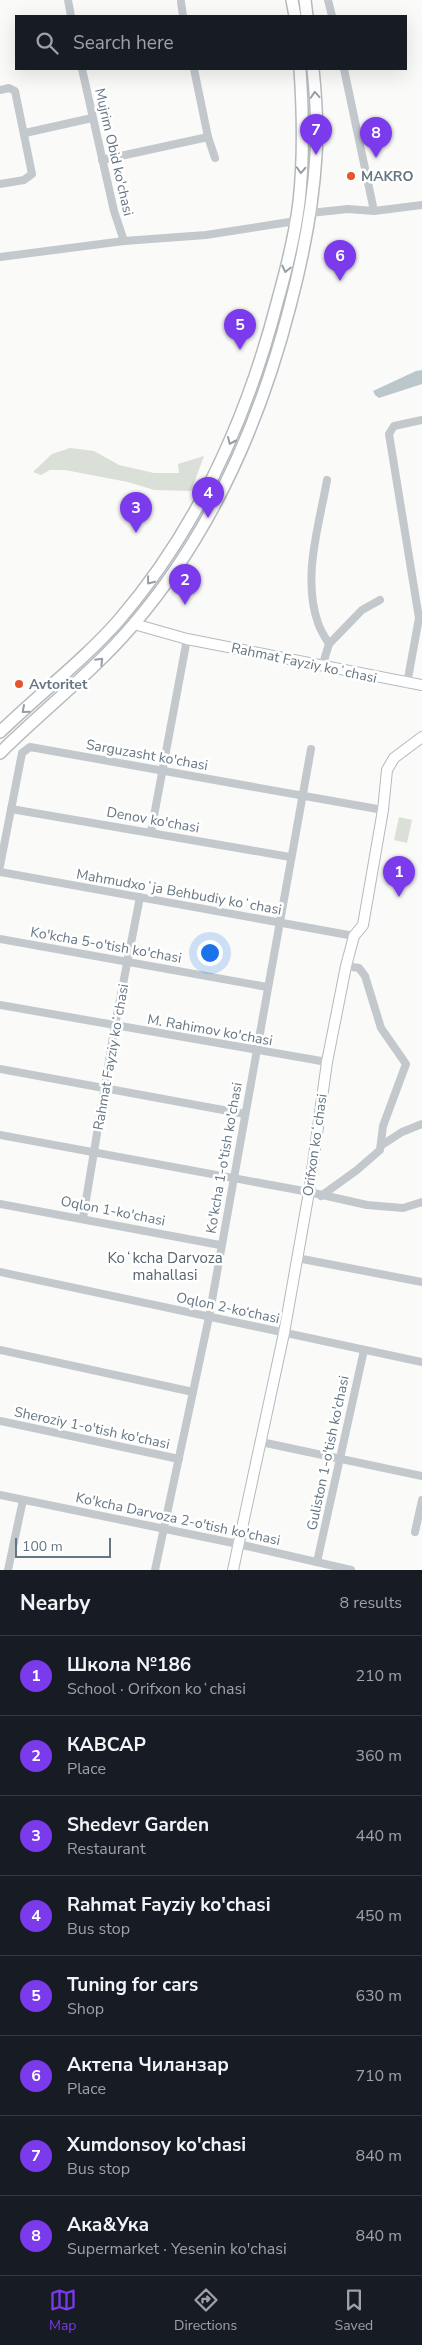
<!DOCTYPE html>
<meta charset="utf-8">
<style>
:root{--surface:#171b24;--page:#20242c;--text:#f1f3f6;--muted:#9ea1a6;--line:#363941;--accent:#7c3aed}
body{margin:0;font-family:"Nunito Sans",sans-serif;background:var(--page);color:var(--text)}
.scale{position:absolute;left:15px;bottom:12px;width:96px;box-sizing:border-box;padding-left:5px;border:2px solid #657683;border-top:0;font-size:14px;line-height:18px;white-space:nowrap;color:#657683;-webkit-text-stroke:4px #fff;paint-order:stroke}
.you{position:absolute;left:209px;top:952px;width:18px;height:18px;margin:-12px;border:4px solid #fff;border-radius:50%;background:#1a73e8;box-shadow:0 0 0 8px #1a73e833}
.badge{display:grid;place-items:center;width:32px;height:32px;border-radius:50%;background:var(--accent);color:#fff;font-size:16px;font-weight:700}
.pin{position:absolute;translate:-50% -41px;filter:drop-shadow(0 1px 2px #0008)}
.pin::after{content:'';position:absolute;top:26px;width:18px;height:15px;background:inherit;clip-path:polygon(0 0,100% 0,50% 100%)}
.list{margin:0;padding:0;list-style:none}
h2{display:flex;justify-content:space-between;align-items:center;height:65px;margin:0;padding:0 20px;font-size:21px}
h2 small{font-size:16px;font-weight:400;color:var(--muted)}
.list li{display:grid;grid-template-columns:32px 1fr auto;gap:15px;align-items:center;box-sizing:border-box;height:80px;padding:0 20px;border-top:1px solid var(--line)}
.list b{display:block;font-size:19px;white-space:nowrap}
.list p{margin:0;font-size:16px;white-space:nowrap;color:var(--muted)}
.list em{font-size:16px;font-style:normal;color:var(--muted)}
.icon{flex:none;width:28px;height:28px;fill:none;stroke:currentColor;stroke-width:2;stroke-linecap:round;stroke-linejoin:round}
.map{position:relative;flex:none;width:422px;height:1570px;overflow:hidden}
.search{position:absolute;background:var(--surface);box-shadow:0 5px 20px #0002;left:15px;right:15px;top:15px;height:55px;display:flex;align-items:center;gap:12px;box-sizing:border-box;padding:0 18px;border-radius:0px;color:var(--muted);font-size:19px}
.sheet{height:705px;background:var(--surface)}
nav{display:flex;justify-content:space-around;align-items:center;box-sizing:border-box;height:70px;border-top:1px solid var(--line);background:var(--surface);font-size:14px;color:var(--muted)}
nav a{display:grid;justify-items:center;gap:2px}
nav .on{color:var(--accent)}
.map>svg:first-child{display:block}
.green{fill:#dadfd7}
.water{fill:#bbc7cb}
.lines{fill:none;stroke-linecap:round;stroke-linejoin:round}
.secondary-casing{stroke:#b3babf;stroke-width:12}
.primary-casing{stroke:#b5babe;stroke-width:14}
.street{stroke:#c3c8cc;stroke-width:8}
.secondary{stroke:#fff;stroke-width:10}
.primary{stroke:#fff;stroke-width:11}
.oneway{stroke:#939fa8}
.poi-dot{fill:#e4572e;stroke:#fff;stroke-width:2}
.labels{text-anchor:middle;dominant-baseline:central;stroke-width:5;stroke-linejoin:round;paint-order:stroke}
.street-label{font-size:14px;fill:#657683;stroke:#fff}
.poi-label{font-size:14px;font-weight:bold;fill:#657683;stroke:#fff;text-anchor:start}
.neighbourhood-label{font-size:15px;fill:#57646e;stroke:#fff}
</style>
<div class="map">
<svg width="422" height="1570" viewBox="0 0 422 1570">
<rect width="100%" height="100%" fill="#fafaf8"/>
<g class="green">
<polygon points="70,448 94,451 119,465 154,473 179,473 178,464 204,456 191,491 154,490 128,482 65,470 50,470 41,475 33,472 52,454"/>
<polygon points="399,817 412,820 407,843 394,840"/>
</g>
<polygon class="water" points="422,370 422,384 379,398 375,395 373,391 416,371"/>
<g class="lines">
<defs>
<g id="secondary">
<polyline points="134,624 187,639 422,685"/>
<polyline points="233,1570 284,1333 309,1192 327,1062 346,966 354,936 363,925 383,810 387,770 394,758 422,737"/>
</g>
<g id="primary">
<polyline points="292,0 295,16"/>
<polyline points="305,0 307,16"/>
<path d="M 0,732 C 39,694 83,661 119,620 C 199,527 248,416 278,299 C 287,267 295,235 299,202 C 304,158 303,113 300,69"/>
<path d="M 0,753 C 44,709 93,672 133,625 C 212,533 260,423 290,306 C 303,257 313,207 316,155 C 318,126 316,98 313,69"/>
</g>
</defs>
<use href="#secondary" class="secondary-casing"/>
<use href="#primary" class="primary-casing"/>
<g class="street">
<polyline points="68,0 71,16"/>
<polyline points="328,0 332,16"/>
<polyline points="181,2 183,16"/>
<polyline points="82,69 114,211 124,241"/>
<polyline points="194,69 208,137 215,158"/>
<polyline points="344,69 374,211"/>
<polyline points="0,90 9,88 15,91 32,174 24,180 0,184"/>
<polyline points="25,133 92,118"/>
<polyline points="102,160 208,137"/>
<polyline points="310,213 348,209 374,211 422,205"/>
<polyline points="0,257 124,241 206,235 296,221"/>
<polyline points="329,644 362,610 380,600"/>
<path d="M 322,667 L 329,644 C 325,637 320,630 318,623 C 302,577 319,526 327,480"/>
<polyline points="407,684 419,618 389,434 394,426 422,420"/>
<polyline points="11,809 290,857"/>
<polyline points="151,832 187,639"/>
<polyline points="0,866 22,753 30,747 383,810"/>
<polyline points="0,872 354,936"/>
<polyline points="0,939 267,987"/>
<polyline points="0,1005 327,1062"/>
<polyline points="0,1069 245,1114"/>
<polyline points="0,1135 309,1192 367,1205 403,1208 422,1202"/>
<polyline points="382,1145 402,1132 422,1124"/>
<polyline points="321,1196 357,1170 380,1150 383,1126 406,1064 381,1028 365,976 359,968 346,966"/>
<polyline points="0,1204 220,1245"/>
<polyline points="83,1218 115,1025 140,897"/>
<polyline points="297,1258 422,1282"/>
<polyline points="0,1272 422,1362"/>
<polyline points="0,1350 193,1392"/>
<polyline points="0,1421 179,1459"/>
<polyline points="261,1442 422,1476"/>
<polyline points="0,1495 238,1544 351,1570"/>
<polyline points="415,1532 422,1500"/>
<polyline points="317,1562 364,1350"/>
<polyline points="8,1570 23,1500"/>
<polyline points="155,1570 209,1317 311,749"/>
</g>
<use href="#secondary" class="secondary"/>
<use href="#primary" class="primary"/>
</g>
<defs><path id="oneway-chevron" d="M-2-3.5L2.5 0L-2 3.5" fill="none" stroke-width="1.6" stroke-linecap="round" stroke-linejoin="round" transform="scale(1.25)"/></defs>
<g class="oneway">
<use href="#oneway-chevron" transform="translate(315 95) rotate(-94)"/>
<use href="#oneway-chevron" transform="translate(301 170) rotate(93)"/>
<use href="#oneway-chevron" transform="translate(286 269) rotate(103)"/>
<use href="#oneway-chevron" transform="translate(231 441) rotate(114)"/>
<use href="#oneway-chevron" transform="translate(150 581) rotate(128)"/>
<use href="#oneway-chevron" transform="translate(100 661) rotate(-45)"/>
<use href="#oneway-chevron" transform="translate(25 710) rotate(139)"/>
</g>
<g class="poi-dot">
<circle cx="351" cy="176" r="5"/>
<circle cx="19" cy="684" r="5"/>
</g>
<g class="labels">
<g class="street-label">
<text transform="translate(114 152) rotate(77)">Mujrim Obid ko'chasi</text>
<text transform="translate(304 663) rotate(12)">Rahmat Fayziy koʻchasi</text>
<text transform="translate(147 755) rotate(10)">Sarguzasht ko'chasi</text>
<text transform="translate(153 820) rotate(10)">Denov ko'chasi</text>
<text transform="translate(179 892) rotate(10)">Mahmudxoʻja Behbudiy koʻchasi</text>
<text transform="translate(106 945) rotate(10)">Ko'kcha 5-o'tish ko'chasi</text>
<text transform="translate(210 1030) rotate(10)">M. Rahimov ko'chasi</text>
<text transform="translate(111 1057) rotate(-80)">Rahmat Fayziy koʻchasi</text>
<text transform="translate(315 1145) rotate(-82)">Orifxon koʻchasi</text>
<text transform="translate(224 1158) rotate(-80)">Ko'kcha 1-o'tish ko'chasi</text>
<text transform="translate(113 1211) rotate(11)">Oqlon 1-ko'chasi</text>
<text transform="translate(228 1308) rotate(12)">Oqlon 2-ko‘chasi</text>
<text transform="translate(92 1428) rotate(12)">Sheroziy 1-o'tish ko'chasi</text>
<text transform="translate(328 1453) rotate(-78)">Guliston 1-o'tish ko'chasi</text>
<text transform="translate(178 1519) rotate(12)">Ko'kcha Darvoza 2-o'tish ko'chasi</text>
</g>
<g class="poi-label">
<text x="361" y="176">MAKRO</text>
<text x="29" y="684">Avtoritet</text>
</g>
<g class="neighbourhood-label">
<text x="165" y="1258">Koʻkcha Darvoza<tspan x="165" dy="17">mahallasi</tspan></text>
</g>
</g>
</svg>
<div class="scale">100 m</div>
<div class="you"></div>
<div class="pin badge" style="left:399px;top:897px">1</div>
<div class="pin badge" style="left:185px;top:605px">2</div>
<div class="pin badge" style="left:136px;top:533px">3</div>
<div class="pin badge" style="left:208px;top:518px">4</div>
<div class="pin badge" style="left:240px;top:350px">5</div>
<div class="pin badge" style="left:340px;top:281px">6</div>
<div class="pin badge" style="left:316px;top:155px">7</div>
<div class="pin badge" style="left:376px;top:158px">8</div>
<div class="search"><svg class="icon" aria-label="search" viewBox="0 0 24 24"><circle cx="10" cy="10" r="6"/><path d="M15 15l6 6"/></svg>Search here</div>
</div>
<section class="sheet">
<h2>Nearby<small>8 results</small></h2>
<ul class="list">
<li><span class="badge">1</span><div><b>Школа №186</b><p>School · Orifxon koʻchasi</p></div><em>210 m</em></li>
<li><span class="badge">2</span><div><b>КАВСАР</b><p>Place</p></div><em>360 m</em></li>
<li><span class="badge">3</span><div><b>Shedevr Garden</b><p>Restaurant</p></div><em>440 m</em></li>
<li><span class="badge">4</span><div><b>Rahmat Fayziy ko'chasi</b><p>Bus stop</p></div><em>450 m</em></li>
<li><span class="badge">5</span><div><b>Tuning for cars</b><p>Shop</p></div><em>630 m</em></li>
<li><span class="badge">6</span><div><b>Актепа Чиланзар</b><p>Place</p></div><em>710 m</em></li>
<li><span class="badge">7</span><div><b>Xumdonsoy ko'chasi</b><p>Bus stop</p></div><em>840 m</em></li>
<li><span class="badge">8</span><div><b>Ака&amp;Ука</b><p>Supermarket · Yesenin ko'chasi</p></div><em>840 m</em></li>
</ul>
</section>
<nav>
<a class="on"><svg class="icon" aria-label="map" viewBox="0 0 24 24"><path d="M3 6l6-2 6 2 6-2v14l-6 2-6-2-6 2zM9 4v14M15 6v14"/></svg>Map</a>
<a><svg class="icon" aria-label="directions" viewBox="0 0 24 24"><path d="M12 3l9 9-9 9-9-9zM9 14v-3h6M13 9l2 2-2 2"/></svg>Directions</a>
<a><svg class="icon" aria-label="saved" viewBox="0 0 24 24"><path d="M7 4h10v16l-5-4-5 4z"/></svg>Saved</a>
</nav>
